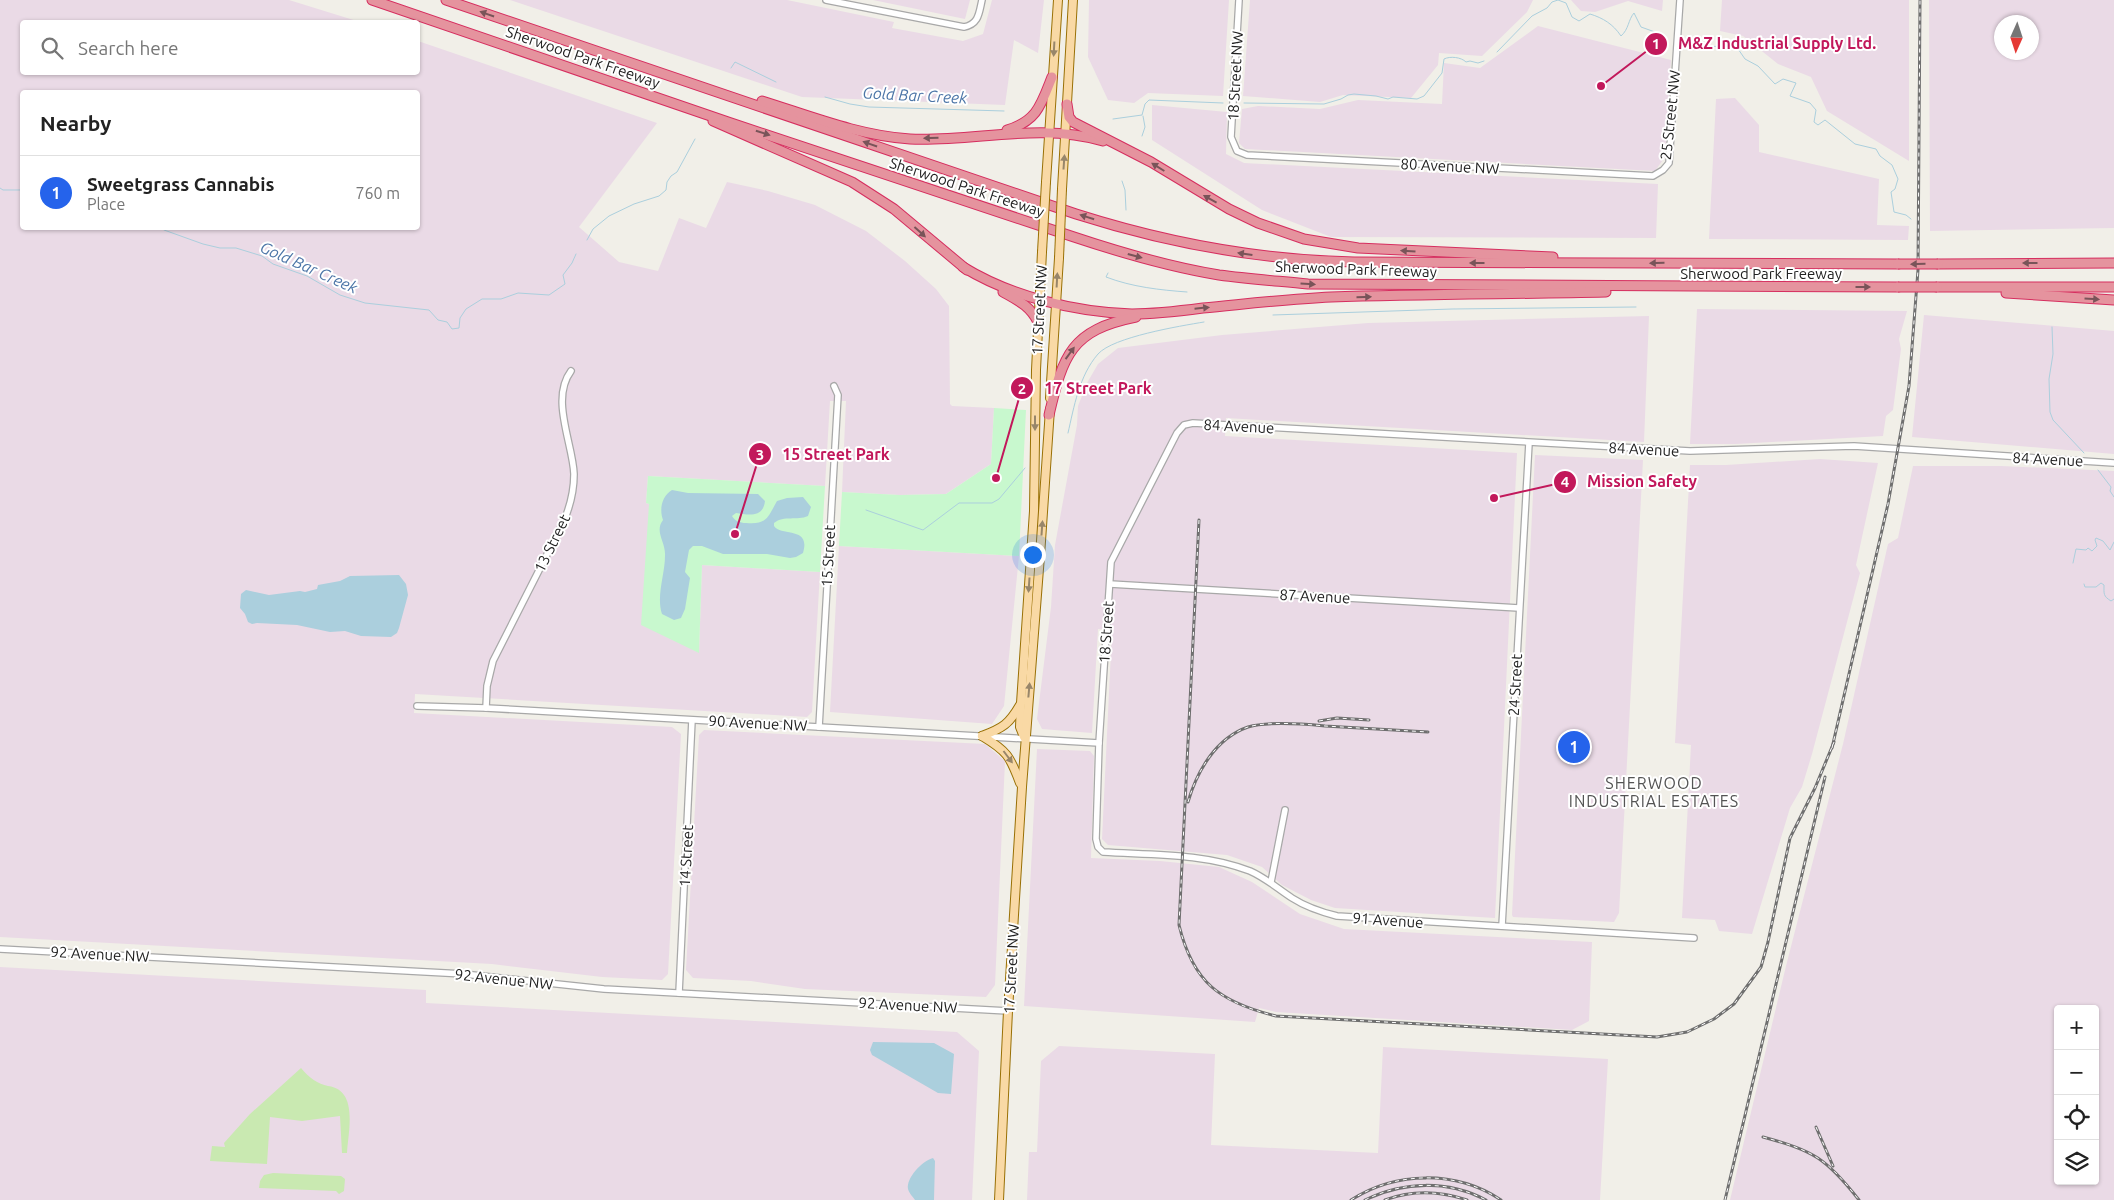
<!DOCTYPE html>
<meta charset="utf-8">
<style>
:root{--surface:#fff;--page:#f6f6f6;--text:#222;--muted:#767676;--line:#e0e0e0;--accent:#2563eb}
body{margin:0;font-family:Ubuntu,sans-serif;background:var(--page);color:var(--text)}
.controls{position:absolute;right:15px;bottom:15px;display:grid;overflow:hidden;border-radius:5px;box-shadow:0 1px 4px #0004}
.controls button{width:45px;height:45px;display:grid;place-items:center;padding:0;border:0;border-bottom:1px solid var(--line);background:var(--surface);color:var(--text);font:25px sans-serif}
.compass{position:absolute;left:1994px;top:15px;width:45px;height:45px;border-radius:50%;background:var(--surface);box-shadow:0 1px 4px #0004;rotate:183deg}
.you{position:absolute;left:1032px;top:554px;width:18px;height:18px;margin:-12px;border:4px solid #fff;border-radius:50%;background:#1a73e8;box-shadow:0 0 0 8px #1a73e833}
.badge{display:grid;place-items:center;width:32px;height:32px;border-radius:50%;background:var(--accent);color:#fff;font-size:16px;font-weight:700}
.pin{position:absolute;translate:-50% -50%;border:2px solid #fff;box-shadow:0 1px 5px #0006}
.list{margin:0;padding:0;list-style:none}
h2{display:flex;justify-content:space-between;align-items:center;height:65px;margin:0;padding:0 20px;font-size:21px}
h2 small{font-size:16px;font-weight:400;color:var(--muted)}
.list li{display:grid;grid-template-columns:32px 1fr auto;gap:15px;align-items:center;box-sizing:border-box;height:75px;padding:0 20px;border-top:1px solid var(--line)}
.list b{display:block;font-size:19px;white-space:nowrap}
.list p{margin:0;font-size:16px;white-space:nowrap;color:var(--muted)}
.list em{font-size:16px;font-style:normal;color:var(--muted)}
.icon{flex:none;width:28px;height:28px;fill:none;stroke:currentColor;stroke-width:2;stroke-linecap:round;stroke-linejoin:round}
.map{position:relative;flex:none;width:2114px;height:1200px;overflow:hidden}
.search{position:absolute;background:var(--surface);box-shadow:0 1px 4px #0004;left:20px;top:20px;width:400px;height:55px;display:flex;align-items:center;gap:12px;box-sizing:border-box;padding:0 18px;border-radius:5px;color:var(--muted);font-size:19px}
.panel{position:absolute;background:var(--surface);box-shadow:0 1px 4px #0004;left:20px;top:90px;width:400px;height:140px;border-radius:5px}
.map>svg:first-child{display:block}
.industrial{fill:#eadae6;fill-rule:evenodd}
.grass{fill:#c9e9b1}
.park{fill:#c8f8ce}
.water{fill:#abcfdd}
.lines{fill:none;stroke-linecap:round;stroke-linejoin:round}
.stream{stroke:#abcfdd;stroke-width:1}
.minor-casing{stroke:#a8a8a8;stroke-width:8}
.major-casing{stroke:#997005;stroke-width:10}
.highway-casing{stroke:#d62e5f;stroke-width:11}
.minor{stroke:#fff;stroke-width:5.5}
.major{stroke:#f9d9a5;stroke-width:8}
.highway{stroke:#e5939e;stroke-width:9}
.rail-casing{stroke:#6f6f6f;stroke-width:3}
.rail{stroke:#fff;stroke-width:1;stroke-dasharray:4;stroke-linecap:butt}
.major-bridge-casing{stroke:#997005;stroke-width:10;stroke-linecap:butt}
.highway-bridge-casing{stroke:#d62e5f;stroke-width:11;stroke-linecap:butt}
.major-bridge{stroke:#f9d9a5;stroke-width:8}
.highway-bridge{stroke:#e5939e;stroke-width:9}
.oneway{fill:#795459}
.oneway2{fill:#98866a}
.labels{text-anchor:middle;dominant-baseline:central;stroke-width:4;stroke-linejoin:round;paint-order:stroke}
.street-label{font-size:15px;fill:#212121;stroke:#fff}
.water-label{font-size:16px;font-style:italic;fill:#4c75a7;stroke:#fff}
.neighbourhood-label{font-size:16px;letter-spacing:1px;fill:#545454;stroke:#fff}
.leader{fill:none;stroke:#c2185b;stroke-width:2}
.callout-dot{fill:#c2185b;stroke:#fff;stroke-width:2}
.mark-label{font-size:15px;text-anchor:middle;font-weight:bold;fill:#fff}
.callout-label{font-size:16px;text-anchor:middle;font-weight:bold;fill:#c2185b;stroke:#fff;stroke-width:4;stroke-linejoin:round;paint-order:stroke}
</style>
<div class="map">
<svg width="2114" height="1200" viewBox="0 0 2114 1200">
<rect width="100%" height="100%" fill="#f1efe8"/>
<g class="industrial">
<path d="M 0,0 L 289,0 L 360,22 L 22,22 L 22,72 L 418,72 L 418,41 L 657,123 L 579,227 L 619,262 L 658,271 L 679,218 L 706,228 L 727,182 L 768,191 L 815,205 L 866,231 L 905,261 L 936,289 L 949,306 L 950,404 L 952,406 L 994,408 L 991,464 L 946,494 L 900,495 L 842,492 L 846,401 L 830,401 L 825,486 L 648,476 L 646,503 L 649,504 L 699,653 L 702,565 L 820,572 L 812,712 L 807,717 L 415,694 L 414,713 L 672,727 L 681,734 L 668,974 L 662,980 L 602,977 L 492,964 L 0,937 ZM 22,92 L 418,92 L 418,228 L 22,228 Z"/>
<polygon points="510,0 787,0 894,22 892,28 963,41 983,34 992,0 1044,0 1038,53 1014,40 1005,105 802,97"/>
<polygon points="873,0 970,0 965,19"/>
<polygon points="1089,0 1229,0 1223,96 1148,93 1134,103 1108,100 1088,57"/>
<polygon points="1250,0 1533,0 1527,12 1482,56 1439,53 1438,65 1411,98 1343,95 1320,102 1243,96"/>
<polygon points="1571,0 1663,0 1662,11 1628,1 1595,12 1581,11"/>
<polygon points="1722,0 1909,0 1909,161 1827,111 1811,77 1778,64 1743,36 1720,31"/>
<path d="M 1929,0 L 2114,0 L 2114,228 L 1930,231 ZM 2002,22 L 2032,22 L 2032,52 L 2002,52 Z"/>
<polygon points="1538,26 1671,60 1665,157 1655,171 1245,149 1239,143 1242,109 1258,106 1320,109 1358,100 1442,104 1444,63 1480,68"/>
<polygon points="1735,98 1759,125 1759,152 1879,179 1877,225 1909,226 1908,240 1709,239 1716,99"/>
<polygon points="1152,105 1227,112 1226,154 1244,163 1658,184 1656,238 1331,237 1262,210 1152,140"/>
<polygon points="1697,309 1907,311 1899,339 1901,349 1893,410 1886,416 1883,436 1736,444 1690,444"/>
<polygon points="1924,315 2114,331 2114,454 1912,437"/>
<polygon points="1649,316 1644,442 1226,418 1225,436 1517,453 1495,918 1335,908 1311,900 1282,885 1262,867 1227,855 1108,845 1102,839 1112,630 1098,629 1092,733 1042,729 1037,719 1051,607 1055,545 1077,425 1078,406 1087,383 1098,364 1118,348 1222,335 1368,323"/>
<polygon points="1535,455 1643,460 1619,913 1614,922 1513,917 1512,915"/>
<polygon points="1820,459 1878,463 1856,565 1860,573 1812,754 1802,787 1790,808 1752,934 1719,931 1715,920 1682,918 1691,745 1675,743 1690,465 1726,465"/>
<path d="M 1913,466 L 2001,466 L 2114,471 L 2114,1200 L 1730,1200 L 1786,966 L 1843,744 L 1888,544 L 1898,538 ZM 2058,1009 L 2095,1009 L 2095,1181 L 2058,1181 Z"/>
<polygon points="839,546 1019,556 1004,706 992,724 830,712"/>
<polygon points="704,730 985,744 1005,761 995,985 986,997 805,989 751,981 693,978 686,970 699,735"/>
<polygon points="1037,749 1090,751 1094,756 1091,858 1160,861 1219,867 1252,882 1300,914 1344,929 1592,942 1589,1021 1572,1030 1276,1012 1259,1008 1255,1022 1024,1006"/>
<polygon points="0,967 426,990 426,1003 957,1032 979,1051 972,1200 0,1200"/>
<polygon points="1059,1046 1215,1054 1211,1145 1378,1153 1383,1047 1608,1059 1600,1200 1027,1200 1029,1152 1037,1152 1041,1061"/>
</g>
<g class="grass">
<path d="M 301,1068 C 309,1078 318,1084 328,1086 C 359,1090 348,1132 347,1153 L 342,1153 L 340,1116 L 302,1121 L 270,1117 L 267,1164 L 210,1161 L 212,1146 L 225,1147 L 224,1143 L 250,1114 Z"/>
<polygon points="273,1173 341,1176 345,1179 344,1191 339,1194 336,1191 259,1188 260,1181 264,1175"/>
</g>
<g class="park">
<polygon points="994,408 1026,410 1019,556 839,546 842,492 900,495 946,494 991,464"/>
<polygon points="648,476 825,486 820,572 702,565 699,653 641,625 649,504 646,503"/>
</g>
<g class="water">
<path d="M 672,490 L 688,493 L 758,494 L 765,501 C 763,518 749,515 736,513 L 732,516 C 735,521 740,523 746,523 C 767,525 768,517 777,501 L 787,498 L 803,497 L 811,507 L 808,516 C 797,521 784,515 774,523 L 774,526 C 782,537 811,526 803,553 L 796,557 L 790,558 L 767,554 L 723,554 L 702,546 L 693,546 L 689,550 L 685,572 L 690,578 L 685,609 L 681,618 L 674,620 L 662,614 C 656,596 665,574 665,556 C 666,542 654,532 663,520 C 659,509 662,496 672,490 Z"/>
<polygon points="399,575 406,584 408,595 399,628 397,633 391,637 361,636 345,631 330,632 297,625 257,623 252,624 248,622 245,614 240,608 241,594 246,590 269,595 300,591 305,592 317,589 318,585 340,581 350,576"/>
<polygon points="873,1042 934,1043 954,1054 951,1094 938,1093 879,1059 872,1055 870,1050"/>
<path d="M 933,1158 L 935,1161 L 934,1200 L 915,1200 C 913,1197 909,1193 908,1189 C 906,1178 922,1161 933,1158 Z"/>
</g>
<g class="lines">
<g class="stream">
<polyline points="1685,47 1736,46 1745,59 1758,66 1775,84 1783,79 1796,83 1790,96 1810,103 1816,110 1814,122 1818,125 1825,120 1855,144 1876,149 1880,156 1892,165 1898,179 1895,189 1891,192 1894,212 1906,215 1911,219"/>
<path d="M 1497,52 L 1532,16 L 1547,8 L 1552,2 L 1558,0 L 1566,3 L 1572,17 L 1579,21 L 1590,14 C 1603,18 1613,24 1621,36 C 1629,29 1628,20 1634,13 L 1641,27 L 1655,32 L 1667,42"/>
<polyline points="731,68 735,62 776,82"/>
<polyline points="825,97 850,104 869,107 1004,111"/>
<path d="M 1244,103 L 1324,104 L 1341,99 L 1348,95 L 1354,94 L 1376,96 L 1388,99 L 1393,97 L 1417,99 L 1424,96 L 1442,73 L 1444,59 C 1450,56 1461,57 1466,62 L 1470,61 L 1478,63 L 1484,61"/>
<polyline points="1113,119 1142,115 1145,104 1149,100 1223,103"/>
<polyline points="1142,136 1145,127 1143,116"/>
<polyline points="1122,181 1125,190 1126,210"/>
<polyline points="0,188 3,190 22,190"/>
<polyline points="164,230 203,244 220,248 236,248 262,256 273,264 307,276 340,295 365,303 429,310 438,320 447,322 452,329 459,328 460,318 466,309 482,299 501,299 518,293 549,295 565,284 563,275 572,263 576,254"/>
<polyline points="587,240 593,229 609,216 634,204 659,196 666,190 667,182 671,176 677,172 695,139"/>
<path d="M 1108,273 L 1106,277 C 1132,287 1160,290 1187,292"/>
<polyline points="1273,315 1452,309 1636,307"/>
<polyline points="2052,327 2053,354 2049,379 2050,412 2053,420 2084,453"/>
<path d="M 1068,433 C 1074,407 1079,376 1098,354 C 1113,337 1180,326 1204,322"/>
<polyline points="2098,470 2111,487 2110,491 2114,497"/>
<polyline points="866,510 923,530 959,503 992,503 999,499 1025,468"/>
<polyline points="2073,563 2076,549 2086,550 2088,548 2092,551 2097,546 2095,540 2096,538 2103,541 2110,550 2114,542"/>
<path d="M 2084,584 L 2085,587 L 2096,587 L 2101,583 L 2104,585 C 2104,594 2103,596 2111,601 L 2114,599"/>
</g>
<defs>
<g id="minor">
<path d="M 826,0 L 964,27 C 979,24 979,13 982,0"/>
<polyline points="1239,0 1231,137 1237,151 1247,155 1653,176 1663,170 1669,163 1680,0"/>
<polyline points="1110,584 1519,608"/>
<polyline points="417,706 486,708 1099,743"/>
<path d="M 486,708 L 487,686 L 493,661 L 563,523 C 570,507 574,492 574,474 C 573,444 550,399 571,371"/>
<polyline points="819,727 838,395 834,386"/>
<polyline points="1271,882 1285,810"/>
<polyline points="1502,926 1529,443"/>
<path d="M 1694,938 L 1337,916 C 1321,912 1306,907 1292,898 C 1278,889 1266,878 1250,871 C 1204,853 1152,855 1103,852 L 1098,847 L 1096,839 L 1099,743 L 1111,562 L 1177,433 L 1184,425 L 1193,423 L 1690,451 L 1854,446 L 2114,463"/>
<polyline points="0,949 464,974 604,989 1008,1011"/>
<polyline points="679,993 692,720"/>
</g>
<g id="major">
<polyline points="1046,182 1058,0"/>
<polyline points="1062,189 1073,0"/>
<polyline points="1050,398 1059,258"/>
<path d="M 982,736 C 1007,751 1010,756 1020,783"/>
<path d="M 982,736 C 1003,728 1009,724 1020,705"/>
<polyline points="1024,737 1020,727 1021,703 1034,511 1036,370 1042,252"/>
<polyline points="999,1200 1008,1011 1022,787 1040,556 1050,409"/>
</g>
<g id="highway">
<path d="M 372,0 L 728,122 L 1074,237 C 1122,253 1170,267 1219,275 C 1249,279 1278,281 1308,284 L 1898,287"/>
<path d="M 446,0 L 1076,214 C 1167,243 1258,260 1354,262 L 1898,264"/>
<path d="M 762,101 C 810,116 860,136 910,139 C 975,142 1039,122 1103,141"/>
<polyline points="1067,104 1069,117 1073,122 1151,162 1229,209 1258,223 1304,239 1358,248 1553,257"/>
<polyline points="713,121 852,182 894,209 967,270"/>
<path d="M 1007,130 C 1037,121 1041,105 1052,77"/>
<polyline points="1938,264 2114,263"/>
<path d="M 963,267 C 1012,297 1075,312 1132,314 C 1156,314 1180,311 1203,308 C 1246,304 1288,299 1331,297 C 1423,294 1515,294 1606,292"/>
<polyline points="1937,287 2114,287"/>
<path d="M 1003,292 C 1019,301 1030,306 1038,322"/>
<polyline points="2006,293 2114,300"/>
<path d="M 1049,415 C 1063,355 1071,330 1136,317"/>
</g>
</defs>
<use href="#minor" class="minor-casing"/>
<use href="#major" class="major-casing"/>
<use href="#highway" class="highway-casing"/>
<use href="#minor" class="minor"/>
<use href="#major" class="major"/>
<use href="#highway" class="highway"/>
<defs>
<g id="rail">
<path d="M 1199,520 L 1179,925 C 1193,983 1220,1002 1276,1016 L 1657,1037 L 1687,1032 L 1714,1019 L 1734,1004 L 1761,967 L 1768,942 L 1790,838 L 1815,788 L 1834,742"/>
<polyline points="1319,721 1337,718 1369,720"/>
<polyline points="1832,748 1888,504 1909,386 1918,270 1920,0"/>
<path d="M 1188,802 C 1197,771 1216,738 1248,727 C 1268,721 1304,724 1325,726 C 1359,728 1394,730 1428,732"/>
<polyline points="1816,1127 1833,1166"/>
<path d="M 1763,1137 C 1814,1151 1826,1158 1859,1200"/>
<path d="M 1351,1200 C 1396,1171 1456,1170 1501,1200"/>
<path d="M 1365,1200 C 1403,1181 1448,1180 1486,1200"/>
<path d="M 1385,1200 C 1412,1190 1440,1191 1467,1200"/>
<polyline points="1725,1200 1825,777"/>
</g>
</defs>
<use href="#rail" class="rail-casing"/>
<use href="#rail" class="rail"/>
<defs>
<g id="major-bridge">
<polyline points="1042,252 1046,182"/>
<polyline points="1059,258 1062,189"/>
</g>
<g id="highway-bridge">
<polyline points="1898,264 1938,264"/>
<polyline points="1898,287 1937,287"/>
</g>
</defs>
<use href="#major-bridge" class="major-bridge-casing"/>
<use href="#highway-bridge" class="highway-bridge-casing"/>
<use href="#major-bridge" class="major-bridge"/>
<use href="#highway-bridge" class="highway-bridge"/>
</g>
<defs><path id="oneway-solid" d="M-6-.8H1V-3.2L6.5 0L1 3.2V.8H-6Z" transform="scale(1.25)"/></defs>
<g class="oneway">
<use href="#oneway-solid" transform="translate(487 14) rotate(-161)"/>
<use href="#oneway-solid" transform="translate(763 133) rotate(18)"/>
<use href="#oneway-solid" transform="translate(931 138) rotate(178)"/>
<use href="#oneway-solid" transform="translate(870 144) rotate(-161)"/>
<use href="#oneway-solid" transform="translate(1158 167) rotate(-148)"/>
<use href="#oneway-solid" transform="translate(1210 199) rotate(-151)"/>
<use href="#oneway-solid" transform="translate(1087 217) rotate(-162)"/>
<use href="#oneway-solid" transform="translate(920 232) rotate(42)"/>
<use href="#oneway-solid" transform="translate(1408 251) rotate(-177)"/>
<use href="#oneway-solid" transform="translate(1245 254) rotate(-172)"/>
<use href="#oneway-solid" transform="translate(1135 256) rotate(15)"/>
<use href="#oneway-solid" transform="translate(1477 263) rotate(-180)"/>
<use href="#oneway-solid" transform="translate(1657 263) rotate(179)"/>
<use href="#oneway-solid" transform="translate(2030 263) rotate(180)"/>
<use href="#oneway-solid" transform="translate(1918 264) rotate(179)"/>
<use href="#oneway-solid" transform="translate(1308 284) rotate(4)"/>
<use href="#oneway-solid" transform="translate(1863 287)"/>
<use href="#oneway-solid" transform="translate(1364 297) rotate(-1)"/>
<use href="#oneway-solid" transform="translate(2092 299) rotate(4)"/>
<use href="#oneway-solid" transform="translate(1202 308) rotate(-6)"/>
<use href="#oneway-solid" transform="translate(1070 353) rotate(-54)"/>
</g>
<g class="oneway2">
<use href="#oneway-solid" transform="translate(1054 49) rotate(93)"/>
<use href="#oneway-solid" transform="translate(1064 162) rotate(-86)"/>
<use href="#oneway-solid" transform="translate(1057 280) rotate(-87)"/>
<use href="#oneway-solid" transform="translate(1035 423) rotate(90)"/>
<use href="#oneway-solid" transform="translate(1042 528) rotate(-86)"/>
<use href="#oneway-solid" transform="translate(1029 585) rotate(94)"/>
<use href="#oneway-solid" transform="translate(1029 690) rotate(-85)"/>
<use href="#oneway-solid" transform="translate(1008 757) rotate(53)"/>
</g>
<g class="labels">
<g class="street-label">
<text transform="translate(583 57) rotate(19)">Sherwood Park Freeway</text>
<text transform="translate(1235 76) rotate(-87)">18 Street NW</text>
<text transform="translate(1670 115) rotate(-84)">25 Street NW</text>
<text transform="translate(1450 166) rotate(3)">80 Avenue NW</text>
<text transform="translate(967 187) rotate(18)">Sherwood Park Freeway</text>
<text transform="translate(1356 269) rotate(2)">Sherwood Park Freeway</text>
<text x="1761" y="273">Sherwood Park Freeway</text>
<text transform="translate(1039 310) rotate(-87)">17 Street NW</text>
<text transform="translate(1239 426) rotate(3)">84 Avenue</text>
<text transform="translate(1644 449) rotate(3)">84 Avenue</text>
<text transform="translate(2048 459) rotate(3)">84 Avenue</text>
<text transform="translate(552 543) rotate(-64)">13 Street</text>
<text transform="translate(828 556) rotate(-87)">15 Street</text>
<text transform="translate(1315 596) rotate(3)">87 Avenue</text>
<text transform="translate(1106 632) rotate(-86)">18 Street</text>
<text transform="translate(1515 685) rotate(-87)">24 Street</text>
<text transform="translate(758 723) rotate(3)">90 Avenue NW</text>
<text transform="translate(686 856) rotate(-87)">14 Street</text>
<text transform="translate(1388 920) rotate(4)">91 Avenue</text>
<text transform="translate(100 954) rotate(3)">92 Avenue NW</text>
<text transform="translate(1011 969) rotate(-87)">17 Street NW</text>
<text transform="translate(504 979) rotate(6)">92 Avenue NW</text>
<text transform="translate(908 1005) rotate(3)">92 Avenue NW</text>
</g>
<g class="water-label">
<text transform="translate(915 95) rotate(3)">Gold Bar Creek</text>
<text transform="translate(309 267) rotate(24)">Gold Bar Creek</text>
</g>
<g class="neighbourhood-label">
<text x="1654" y="783">SHERWOOD<tspan x="1654" dy="18">INDUSTRIAL ESTATES</tspan></text>
</g>
</g>
<path class="leader" d="M1601 86L1656 44M996 478L1022 388M735 534L760 454M1494 498L1565 482"/>
<g class="callout-dot">
<circle cx="1601" cy="86" r="5"/>
<circle cx="996" cy="478" r="5"/>
<circle cx="735" cy="534" r="5"/>
<circle cx="1494" cy="498" r="5"/>
<circle cx="1656" cy="44" r="12"/>
<circle cx="1022" cy="388" r="12"/>
<circle cx="760" cy="454" r="12"/>
<circle cx="1565" cy="482" r="12"/>
</g>
<g class="mark-label">
<text x="1656" y="49">1</text>
<text x="1022" y="394">2</text>
<text x="760" y="460">3</text>
<text x="1565" y="487">4</text>
</g>
<g class="callout-label">
<text x="1777" y="49">M&amp;Z Industrial Supply Ltd.</text>
<text x="1098" y="394">17 Street Park</text>
<text x="836" y="460">15 Street Park</text>
<text x="1642" y="487">Mission Safety</text>
</g>
</svg>
<div class="controls">
<button>+</button>
<button>−</button>
<button><svg class="icon" aria-label="locate" viewBox="0 0 24 24"><circle cx="12" cy="12" r="6"/><path d="M12 2v4M12 18v4M2 12h4M18 12h4"/></svg></button>
<button><svg class="icon" aria-label="layers" viewBox="0 0 24 24"><path d="M12 4l9 5-9 5-9-5zM3 14l9 5 9-5"/></svg></button>
</div>
<svg class="compass" viewBox="-18 -18 36 36"><path d="M0-13l5 13h-10z" fill="#e53935"/><path d="M0 13l5-13h-10z" fill="#767676"/></svg>
<div class="you"></div>
<div class="pin badge" style="left:1574px;top:747px">1</div>
<div class="search"><svg class="icon" aria-label="search" viewBox="0 0 24 24"><circle cx="10" cy="10" r="6"/><path d="M15 15l6 6"/></svg>Search here</div>
<section class="panel">
<h2>Nearby<small></small></h2>
<ul class="list">
<li><span class="badge">1</span><div><b>Sweetgrass Cannabis</b><p>Place</p></div><em>760 m</em></li>
</ul>
</section>
</div>
